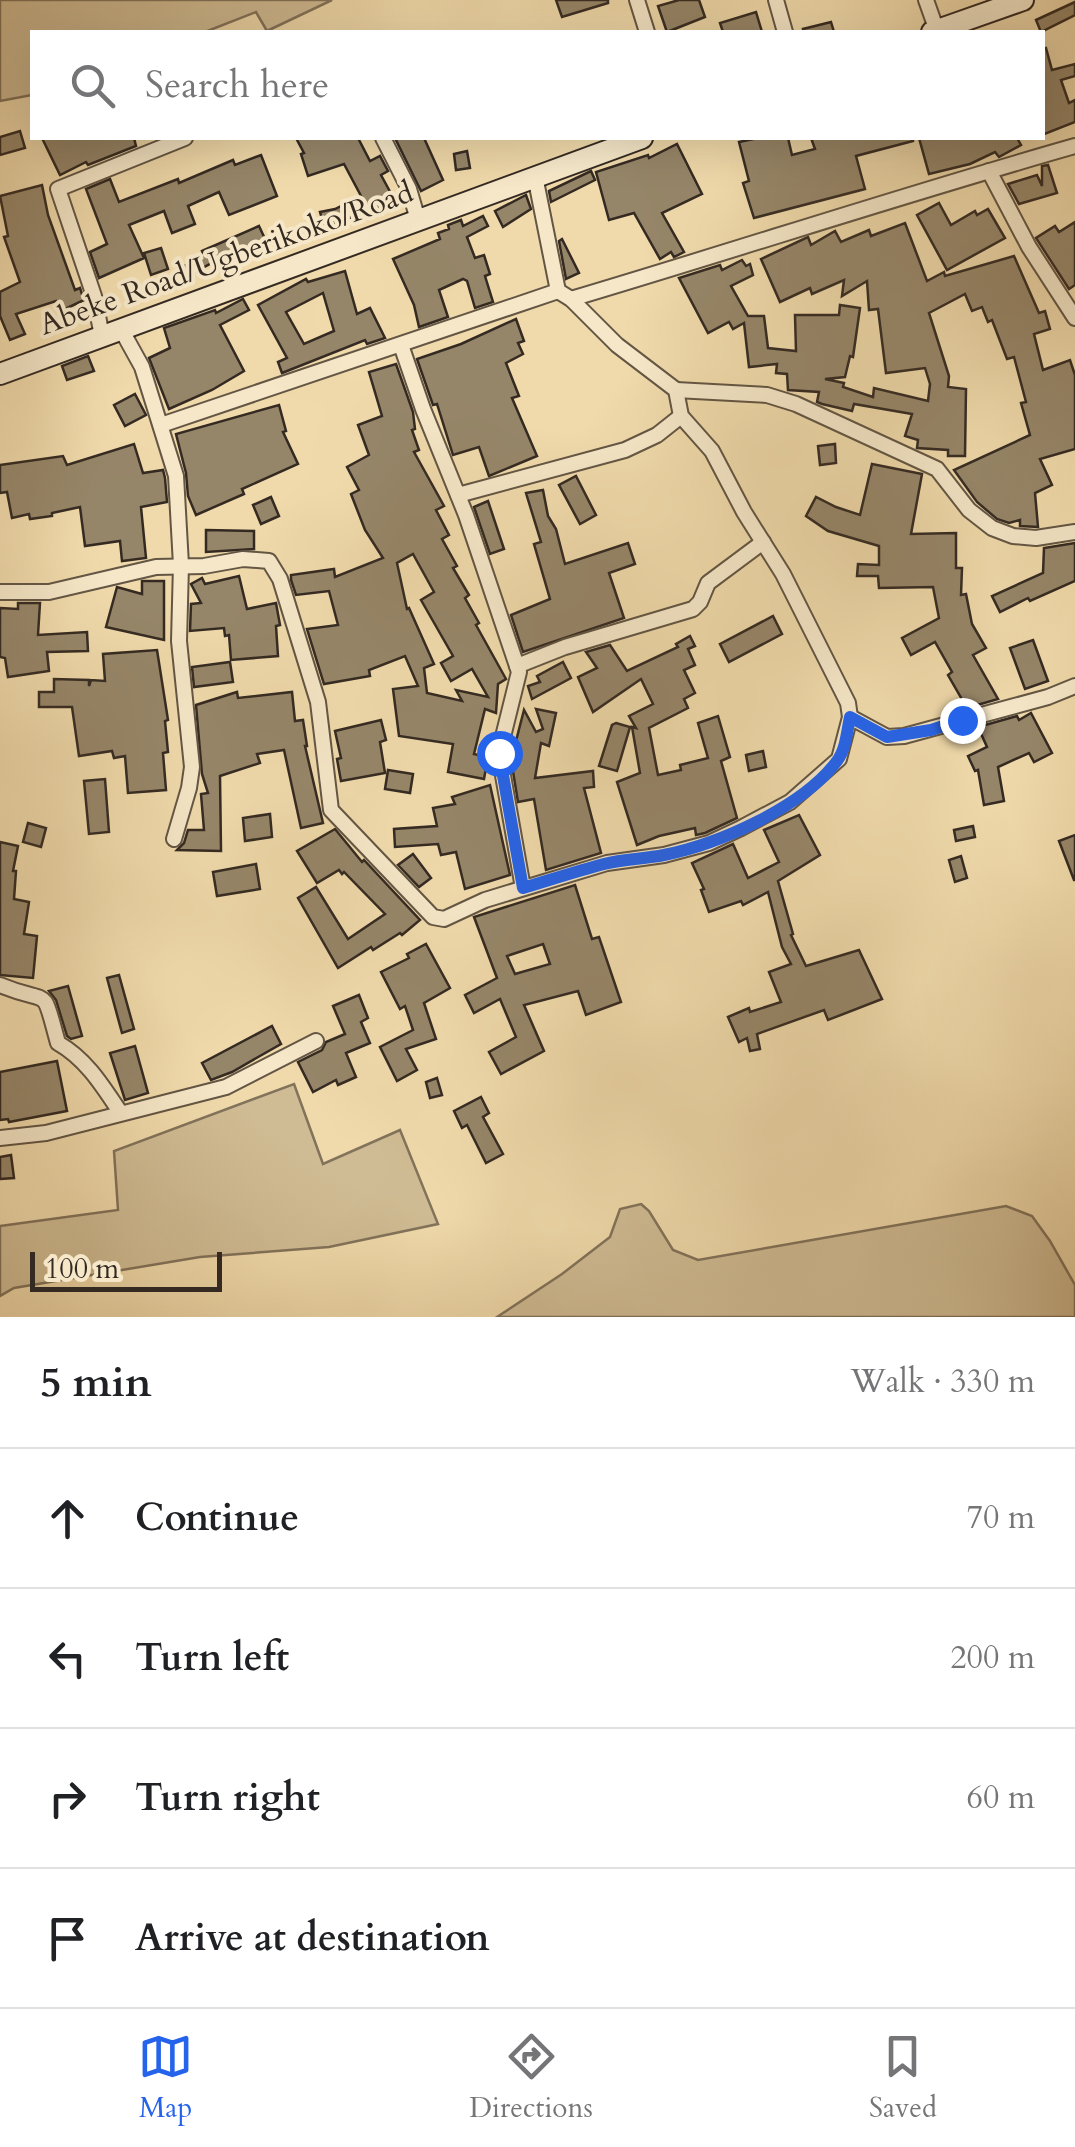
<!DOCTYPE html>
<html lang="en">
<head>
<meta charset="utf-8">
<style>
	body { margin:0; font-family:Cardo,serif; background:#f6f6f6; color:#202124 }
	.scale { position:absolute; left:30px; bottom:25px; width:192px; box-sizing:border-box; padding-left:10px; border:5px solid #342a22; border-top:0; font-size:28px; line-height:35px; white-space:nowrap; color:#342a22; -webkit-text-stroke:8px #f5e7c8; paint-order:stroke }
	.stop { position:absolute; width:30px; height:30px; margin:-22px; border:8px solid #2563eb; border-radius:50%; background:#fff }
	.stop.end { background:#2563eb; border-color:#fff; box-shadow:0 2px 10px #0008 }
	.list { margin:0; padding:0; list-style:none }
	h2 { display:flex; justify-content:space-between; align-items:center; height:130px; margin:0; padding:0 40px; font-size:42px }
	h2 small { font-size:32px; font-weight:400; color:#757577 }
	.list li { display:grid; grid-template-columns:65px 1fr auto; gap:30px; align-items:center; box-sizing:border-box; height:140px; padding:0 40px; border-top:2px solid #e0e0e0 }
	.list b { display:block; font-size:38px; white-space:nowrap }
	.list em { font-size:32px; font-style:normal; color:#757577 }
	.icon { flex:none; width:55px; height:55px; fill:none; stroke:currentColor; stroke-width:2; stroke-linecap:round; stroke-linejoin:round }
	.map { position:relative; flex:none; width:1075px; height:1317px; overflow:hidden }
	.search { position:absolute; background:#fff; box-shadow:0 10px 40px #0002; left:30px; right:30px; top:30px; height:110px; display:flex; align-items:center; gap:25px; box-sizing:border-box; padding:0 35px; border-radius:0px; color:#757577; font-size:38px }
	.sheet { height:690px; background:#fff }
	nav { display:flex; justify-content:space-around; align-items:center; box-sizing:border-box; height:140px; border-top:2px solid #e0e0e0; background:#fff; font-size:28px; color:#757577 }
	nav a { display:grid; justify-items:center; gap:5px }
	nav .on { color:#2563eb }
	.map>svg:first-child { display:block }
</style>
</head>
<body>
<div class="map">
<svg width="1075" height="1317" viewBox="0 0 1075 1317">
	<rect width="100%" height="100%" fill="#f0daab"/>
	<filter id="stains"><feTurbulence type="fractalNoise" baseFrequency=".002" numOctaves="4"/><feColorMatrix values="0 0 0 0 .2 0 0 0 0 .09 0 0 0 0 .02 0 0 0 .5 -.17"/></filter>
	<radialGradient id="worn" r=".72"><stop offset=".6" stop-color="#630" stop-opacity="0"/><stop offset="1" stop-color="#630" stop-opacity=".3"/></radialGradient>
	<g fill="#d0bc94" stroke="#82735b" stroke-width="2.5">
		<path d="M0,0H332L267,31L256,12L205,32H32V95L0,101Z"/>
		<path d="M294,1084L323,1164L400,1130L438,1224L329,1247L200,1257L14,1288L0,1296V1226L118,1210L114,1151Z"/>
		<path d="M641,1204L649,1211L673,1250L698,1260L1006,1206L1032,1216L1050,1241L1075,1285V1317H497L562,1274L610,1237L620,1209Z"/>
	</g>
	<g fill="#968669" stroke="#342a22" stroke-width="2.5" fill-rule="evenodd">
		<path d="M556,0H608V3L562,17Z"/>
		<path d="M679,0H699L705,17L667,32L658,6Z"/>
		<path d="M1075,2V15L1041,32L1036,20Z"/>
		<path d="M756,12L762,32H723L720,23Z"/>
		<path d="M831,22L834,32H804L803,29Z"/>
		<path d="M1046,48L1052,70L1075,64V76L1061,80L1069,103L1075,100V122L1042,135V49Z"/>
		<path d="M20,131L25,148L0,155V137Z"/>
		<path d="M42,138H134L136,146L88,165L86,162L60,175Z"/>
		<path d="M296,138H358L370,161L380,156L388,171L381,175L394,199L367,214L365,211L325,229L320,212L335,209L361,196L344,164L308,176L301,154L304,153Z"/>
		<path d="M395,138H424L443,180L421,191Z"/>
		<path d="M758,138H788L792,155L815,149L811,138H913V141L856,156L865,189L754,218L743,183L749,181L739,142Z"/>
		<path d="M919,138H1017L1021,145L999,157L995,152L970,164L929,174Z"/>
		<path d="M677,144L702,194L662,213L684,252L674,257L671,252L660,259L634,213L609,220L596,172L648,155L649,158Z"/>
		<path d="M467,151L470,168L456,170L454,154Z"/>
		<path d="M261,155L277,196L229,215L219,192L188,206L195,224L172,233L164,211L129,225L144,258L99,278L90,252L107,244L86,189L110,179L119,202L178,179L179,183L233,160L235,165Z"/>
		<path d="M1048,165L1057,193L1019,204L1008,184L1037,175L1042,186V166Z"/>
		<path d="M591,171L595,180L551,202L549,191Z"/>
		<path d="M42,185L48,215L75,290L80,288L84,300L61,311L56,301L16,314L25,334L10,340L0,316V292L20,282L4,237L8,236L0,196Z"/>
		<path d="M526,195L531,209L503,227L495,211Z"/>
		<path d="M939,203L951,225L975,211L977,215L988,209L1005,238L947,270L917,215Z"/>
		<path d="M483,216L488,226L467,237L475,258L484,255L490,274L485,276L493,302L475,308L467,281L463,279L439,290L448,317L419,327L414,305L393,259L440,239L438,233L449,229L448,225L461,220L463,226Z"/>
		<path d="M1075,222V285L1069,289L1036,238L1055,226L1059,232Z"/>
		<path d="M905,223L927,281L944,272L945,276L1014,256L1039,313L1045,311L1050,329L1034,334L1043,370L1070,360L1075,375V449L1040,459L1052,485L1035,493L1038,527L1020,526V520L1009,523L997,519L977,502L954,470L1030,435L1021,403L1026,402L1014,357L1007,359L992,320L988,322L982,307L972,311L965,294L929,313L949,376L948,387L966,389L965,456H948V450L917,448L918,440L905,436L912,414L854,404L852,411L822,404L817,402L819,392L788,390L787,374L776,373L777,364L749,367L744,323L733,329L729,322L708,333L679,278L720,265L722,270L742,260L746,266L750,264L753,275L731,286L748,316H764L768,348L796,351L795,315H839L840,305L860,308L853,357L850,356L845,377L825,379L844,383L843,387L873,397L874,388L928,401L930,384L925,368L886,373L878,309L869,310L867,281L842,296L844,280L812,294L810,288L780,302L761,259L808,237L811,245L835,231L841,242L869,230L871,236Z"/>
		<path d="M259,226L266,241L243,250L242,247L189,275L184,266L204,256L202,251Z"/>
		<path d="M562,239L579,273L566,279L559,241Z"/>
		<path d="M161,248L168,269L151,275L144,253Z"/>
		<path d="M345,271L357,314L370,308L385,338L367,344L365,340L282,373L278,362L287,358L258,305L306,279L308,282ZM323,293L334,331L304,344L286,312Z"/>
		<path d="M243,299L249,310L220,325L244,371L212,390L169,409L149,358L170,348L164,328L215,310L216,313Z"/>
		<path d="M516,319L524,341L518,343L523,354L506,363L519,396L512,398L537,456L489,476L479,447L453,455L437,404L433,405L417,359L461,344Z"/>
		<path d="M88,356L94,371L67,380L62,366Z"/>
		<path d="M396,364L413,412L415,429L412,430L419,450L414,452L444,506L436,510L449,535L442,539L457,566L453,568L469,595L465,598L479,623L476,625L506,679L498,684L496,713L485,709L474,754L488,757L484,779L448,772L453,744L399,736L393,689L418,686L405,656L369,670L370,676L324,684L307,629L338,625L329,591L296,595L291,580V575L334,569L335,577L383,558L365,530L351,494L359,490L347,467L369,455L358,425L382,416L369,372ZM413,554L434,592L421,600L453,656L441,663L451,681L472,669L488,697L456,690L462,701L427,693L424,668L434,664L409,608L407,609L397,563Z"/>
		<path d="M135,394L146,415L125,426L114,405Z"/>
		<path d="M279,405L286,431L283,432L298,464L242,489L244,494L196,515L188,496L186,473L176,434Z"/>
		<path d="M134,444L143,473L163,470L165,478L167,502L141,507L146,558L122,561L120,541L85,546L80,507L52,513V516L30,519L29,514L12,518L7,492L0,493V465L63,456L67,465Z"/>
		<path d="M835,444L836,463L820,465L818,446Z"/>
		<path d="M872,464L922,474L911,534L956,533V568H962L961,595L966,594L972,624L986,648L973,655L998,699L967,708L948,675L952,672L935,642L911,655L902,638L939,618L933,587L879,588L878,576H857L858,564L879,565V546L828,531L806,516L816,497L836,507L860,515Z"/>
		<path d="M576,476L596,515L580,524L559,485Z"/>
		<path d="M543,490L548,516L556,529L565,564L628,543L635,564L609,573L624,618L523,652L511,615L550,599L534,544L541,542L526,493Z"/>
		<path d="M271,497L279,516L261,524L253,505Z"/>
		<path d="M488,501L504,549L490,554L474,507Z"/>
		<path d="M206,530L254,531V549L206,552Z"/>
		<path d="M1075,543V581L1030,601L1028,598L1000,612L992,596L1043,573L1044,548Z"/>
		<path d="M239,576L247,609L276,603L280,625L276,626L278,656L231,660L229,635L225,636L224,628L190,631L191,604L201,603L191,584L202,578L205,584Z"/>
		<path d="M142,581H164V640L106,627L117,587L142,594Z"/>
		<path d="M18,603H40L38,635L87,632L88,651L47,652L49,671L8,677L5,658L0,657V608L18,609Z"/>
		<path d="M773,616L782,634L729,662L720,644Z"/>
		<path d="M690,636L695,646L688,649L695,665L684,670L695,693L684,699L688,708L649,728L658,775L681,770L680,765L708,758L698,723L718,716L730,757L721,761L737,818L705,833L696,835L695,828L659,836L637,845L617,782L640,773L632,727L636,728L629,716L653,704L641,679L593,712L578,677L597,668L586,652L610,645L627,671L678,647L676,644Z"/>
		<path d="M1033,640L1048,681L1025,689L1010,648Z"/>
		<path d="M157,650L168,720L165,721L168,752L163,753L166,790L128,793L125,756L114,758L112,751L79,756L72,707H39V692H54V679L89,680V686L91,680L105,681L103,654Z"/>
		<path d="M230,662L233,682L194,687L192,667Z"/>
		<path d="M563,662L571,678L532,699L528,686L540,682L537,676Z"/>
		<path d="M237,692L238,698L292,692L295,721L303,720L307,746H305L323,823L301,828L284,750L257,754L260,763L220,776L221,851L177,850L184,843L188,830H204L201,794L208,793L202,774L196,705Z"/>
		<path d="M536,709L556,713L549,746L541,743L535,778L593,771L594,787L584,788L601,853L546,870L534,799L518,802L510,753L513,741H516L524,710L536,732L543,729Z"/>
		<path d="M1031,713L1052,753L1034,762L1029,753L998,767L1004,801L984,805L978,770L975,771L968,756L987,747L978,727L1017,716L1019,720Z"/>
		<path d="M381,720L386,740L380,742L385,773L341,781L337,759L341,758L335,731Z"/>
		<path d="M616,723L630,727L617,771L599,766L612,725Z"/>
		<path d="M763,751L766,767L749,771L746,755Z"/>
		<path d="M388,770L413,774L410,793L385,789Z"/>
		<path d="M105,779L109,832L89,834L84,781Z"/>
		<path d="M490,785L510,875L465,889L456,852L441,855L438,844L395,847L394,829L437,826L433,808L455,804L452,797Z"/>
		<path d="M270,814L272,837L245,841L243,818Z"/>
		<path d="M799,815L820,855L778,881L793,934L791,935L806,966L859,950L882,999L828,1020L824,1010L757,1034L760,1049L750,1051L747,1038L739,1042L728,1017L749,1008L750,1012L781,1002L769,972L791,964L782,947L768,892L743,905L741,901L709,912L701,890L704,889L692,863L733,844L748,878L779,862L764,830Z"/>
		<path d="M28,823L46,828L41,847L23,842Z"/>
		<path d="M973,826L975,837L956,841L954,830Z"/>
		<path d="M335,829L362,862L364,860L420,920L402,935L400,933L373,950L371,947L338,968L298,898L316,887L348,939L385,914L344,872L342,874L339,870L317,883L297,851Z"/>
		<path d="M1075,835V880H1074L1059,841Z"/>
		<path d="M0,842L18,846L13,871H16L14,899L29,902L24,934L37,936L33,978L0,975Z"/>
		<path d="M413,854L431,878L419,887L398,865Z"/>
		<path d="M961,856L967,878L955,882L949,860Z"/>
		<path d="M256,864L260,889L217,896L213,872Z"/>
		<path d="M575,885L592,939L599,937L621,1002L586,1015L578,991L524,1005L544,1051L501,1074L489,1052L516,1037L500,999L474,1013L465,995L497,978L474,917ZM543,944L550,964L515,974L507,956Z"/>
		<path d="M426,944L450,988L424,1003L436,1039L406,1049L417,1070L397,1081L380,1047L413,1030L405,1006L400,1009L381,972L409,958L407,954Z"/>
		<path d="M119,975L134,1029L122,1033L107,978Z"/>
		<path d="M68,986L82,1036L71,1039L67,1036L56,1000L49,991Z"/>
		<path d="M359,995L368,1018L361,1022L370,1043L346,1053L356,1077L338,1085L336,1080L313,1092L298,1062L322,1050L326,1042L345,1034L333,1006Z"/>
		<path d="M272,1026L281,1044L232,1072L211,1080L202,1063Z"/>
		<path d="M135,1046L148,1093L125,1100L110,1053Z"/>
		<path d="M57,1061L67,1111L9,1122L8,1119L0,1120V1072Z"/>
		<path d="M437,1078L442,1095L430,1098L426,1082Z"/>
		<path d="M481,1097L489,1113L483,1117L503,1154L486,1163L467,1125L462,1128L454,1111Z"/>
		<path d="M11,1155L14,1178L0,1179V1157Z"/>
	</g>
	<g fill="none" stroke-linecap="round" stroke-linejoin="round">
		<defs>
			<g id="street">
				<path d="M637,0L647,32"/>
				<path d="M776,0L785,32"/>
				<path d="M926,0L937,31"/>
				<path d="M383,138L409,189L418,220"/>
				<path d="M989,171L1029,247L1075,318"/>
				<path d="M571,299C739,249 906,194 1075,146"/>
				<path d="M121,329L142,367L176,476L181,565L179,641L192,767L189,788L174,839"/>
				<path d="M102,336L94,296L58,189L185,138"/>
				<path d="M401,345L423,409L466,515L519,672L499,753L523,888"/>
				<path d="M676,390L767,395L796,404L937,469L969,510L992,528L1013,536L1036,538L1075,532"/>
				<path d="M161,425L558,291L535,176"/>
				<path d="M458,495L625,450L657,435L681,416"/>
				<path d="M0,592H49L156,567L204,566L243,559L269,561L280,579L318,702L331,810L433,917L444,919L485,900L607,863L664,855L709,843L741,828L790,802L839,759L850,717L848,703L783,574L744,512L712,451L681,416L676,390L617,345L571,299L558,291"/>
				<path d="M517,666L565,647L693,609L700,602L708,583L763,542"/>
				<path d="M850,717L887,737L904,736L1048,697L1075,686"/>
				<path d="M0,985C53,1007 41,982 58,1043C86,1059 102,1085 120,1112"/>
				<path d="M0,1138L46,1133L226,1087L316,1041"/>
			</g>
			<g id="secondary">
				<path d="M932,32L1023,0"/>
				<path d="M0,374L642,138"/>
			</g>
		</defs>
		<use href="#street" stroke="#635644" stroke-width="18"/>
		<use href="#secondary" stroke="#342a22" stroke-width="24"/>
		<use href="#street" stroke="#f5e7c8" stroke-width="14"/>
		<use href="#secondary" stroke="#f5e7c8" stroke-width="20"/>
	</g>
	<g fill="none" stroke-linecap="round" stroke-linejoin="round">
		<path stroke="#2563eb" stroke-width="12" d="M499,753L523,888C550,880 577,871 604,864C624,859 644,859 664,855C719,844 803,807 837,761C846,749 847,731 850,717L887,737L931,730L962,720"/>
	</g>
	<g text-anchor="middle" stroke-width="8" stroke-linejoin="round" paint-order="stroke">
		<g font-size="30" fill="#342a22" stroke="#f5e7c8">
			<text transform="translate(226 258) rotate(-20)" y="10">Abeke Road/Ugberikoko/Road</text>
		</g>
	</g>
	<rect width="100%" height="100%" filter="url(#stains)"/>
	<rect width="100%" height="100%" fill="url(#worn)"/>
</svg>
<div class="scale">100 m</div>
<div class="stop" style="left:499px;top:753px"></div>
<div class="stop end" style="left:962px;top:720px"></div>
<div class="search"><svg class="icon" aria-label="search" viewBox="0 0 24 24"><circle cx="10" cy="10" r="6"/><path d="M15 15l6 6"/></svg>Search here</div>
</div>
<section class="sheet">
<h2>5 min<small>Walk · 330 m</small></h2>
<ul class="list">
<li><svg class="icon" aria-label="ahead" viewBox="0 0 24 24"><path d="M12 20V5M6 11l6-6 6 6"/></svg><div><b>Continue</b></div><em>70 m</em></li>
<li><svg class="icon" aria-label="left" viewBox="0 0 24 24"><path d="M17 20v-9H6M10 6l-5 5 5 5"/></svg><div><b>Turn left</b></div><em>200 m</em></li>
<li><svg class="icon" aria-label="right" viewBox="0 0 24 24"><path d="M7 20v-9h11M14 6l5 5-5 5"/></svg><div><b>Turn right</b></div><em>60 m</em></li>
<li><svg class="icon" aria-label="arrive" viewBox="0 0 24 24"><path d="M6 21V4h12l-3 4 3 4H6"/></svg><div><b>Arrive at destination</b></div></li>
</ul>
</section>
<nav>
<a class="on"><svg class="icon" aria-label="map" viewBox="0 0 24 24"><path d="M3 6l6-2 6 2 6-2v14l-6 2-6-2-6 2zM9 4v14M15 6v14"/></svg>Map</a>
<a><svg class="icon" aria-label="directions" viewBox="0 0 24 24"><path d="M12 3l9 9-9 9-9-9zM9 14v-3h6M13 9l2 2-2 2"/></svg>Directions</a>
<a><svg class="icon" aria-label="saved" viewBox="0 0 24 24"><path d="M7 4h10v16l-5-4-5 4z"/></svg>Saved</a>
</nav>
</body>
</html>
